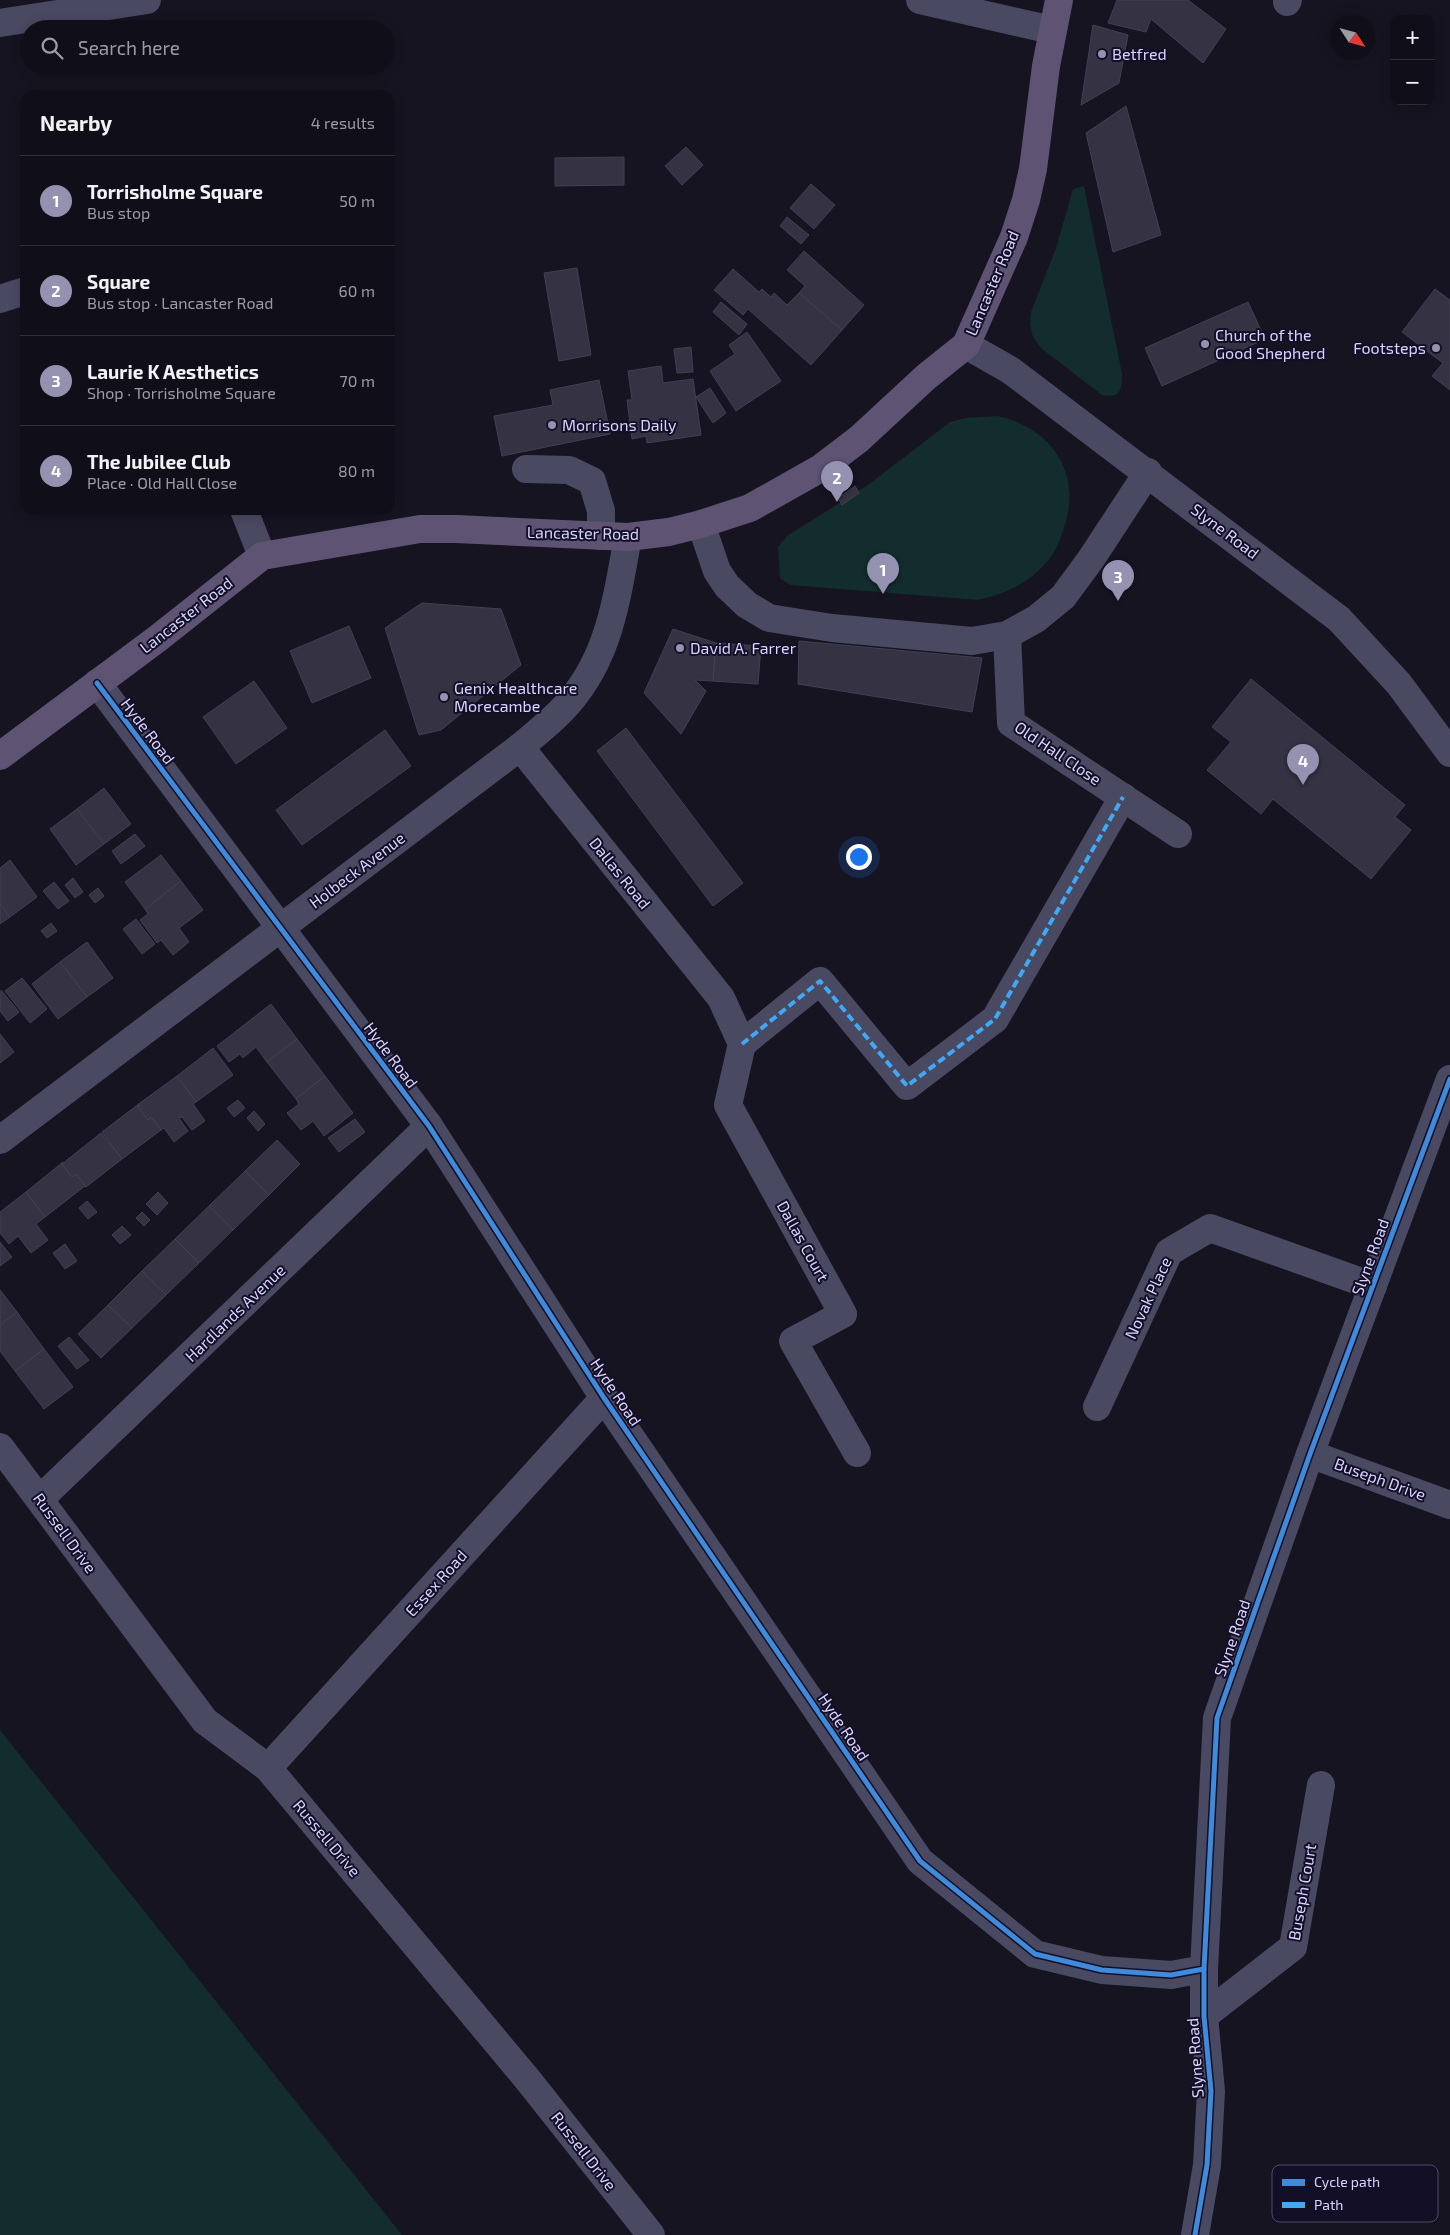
<!DOCTYPE html>
<html lang="en">
<head>
<meta charset="utf-8">
<style>
	body { margin:0; font-family:"Exo 2",sans-serif; background:#1e1d26; color:#f1f3f6 }
	.controls { position:absolute; right:15px; top:15px; display:grid; overflow:hidden; border-radius:10px; box-shadow:0 2px 12px #0003 }
	.controls button { width:45px; height:45px; display:grid; place-items:center; padding:0; border:0; border-bottom:1px solid #302f38; background:#100f19; color:#f1f3f6; font:25px sans-serif }
	.compass { position:absolute; left:1330px; top:15px; width:45px; height:45px; border-radius:50%; background:#100f19; box-shadow:0 2px 12px #0003; rotate:126deg }
	.you { position:absolute; left:858px; top:856px; width:18px; height:18px; margin:-12px; border:4px solid #fff; border-radius:50%; background:#1a73e8; box-shadow:0 0 0 8px #1a73e833 }
	.badge { display:grid; place-items:center; width:32px; height:32px; border-radius:50%; background:#9591b1; color:#fff; font-size:16px; font-weight:700 }
	.pin { position:absolute; translate:-50% -41px; filter:drop-shadow(0 1px 2px #0008) }
	.pin::after { content:''; position:absolute; top:26px; width:18px; height:15px; background:inherit; clip-path:polygon(0 0,100% 0,50% 100%) }
	.list { margin:0; padding:0; list-style:none }
	h2 { display:flex; justify-content:space-between; align-items:center; height:65px; margin:0; padding:0 20px; font-size:21px }
	h2 small { font-size:16px; font-weight:400; color:#9c9ca2 }
	.list li { display:grid; grid-template-columns:32px 1fr auto; gap:15px; align-items:center; box-sizing:border-box; height:90px; padding:0 20px; border-top:1px solid #302f38 }
	.list b { display:block; font-size:19px; white-space:nowrap }
	.list p { margin:0; font-size:16px; white-space:nowrap; color:#9c9ca2 }
	.list em { font-size:16px; font-style:normal; color:#9c9ca2 }
	.icon { flex:none; width:28px; height:28px; fill:none; stroke:currentColor; stroke-width:2; stroke-linecap:round; stroke-linejoin:round }
	.map { position:relative; flex:none; width:1450px; height:2235px; overflow:hidden }
	.search { position:absolute; background:#100f19; box-shadow:0 2px 12px #0003; left:20px; top:20px; width:375px; height:55px; display:flex; align-items:center; gap:12px; box-sizing:border-box; padding:0 18px; border-radius:28px; color:#9c9ca2; font-size:19px }
	.panel { position:absolute; background:#100f19; box-shadow:0 2px 12px #0003; left:20px; top:90px; width:375px; height:425px; border-radius:15px }
	.map>svg:first-child { display:block }
</style>
</head>
<body>
<div class="map">
<svg width="1450" height="2235" viewBox="0 0 1450 2235">
	<rect width="100%" height="100%" fill="#161421"/>
	<g fill="#132c2d">
		<path d="M1084,186L1122,374C1122,389 1121,399 1102,395L1042,349L1033,337L1030,324L1031,312L1056,248L1073,189Z"/>
		<path d="M997,416C1051,427 1083,473 1064,527C1060,541 1055,554 1045,564C1026,585 1004,594 978,600L790,585L780,578L778,547L787,536L868,485L950,422L966,418Z"/>
		<path d="M0,1730L402,2235H0Z"/>
	</g>
	<g fill="#343243" stroke="#433f54">
		<path d="M1117,0H1188L1226,29L1203,63L1151,19L1146,32L1108,23Z"/>
		<path d="M1093,25L1128,35L1119,83L1081,105Z"/>
		<path d="M1126,106L1161,235L1113,252L1086,133Z"/>
		<path d="M686,147L703,165L682,185L665,166Z"/>
		<path d="M624,157V185L555,186V158Z"/>
		<path d="M811,184L835,205L814,229L790,208Z"/>
		<path d="M787,217L809,235L801,244L780,226Z"/>
		<path d="M804,251L864,305L842,330L799,293L805,286L787,270Z"/>
		<path d="M577,268L591,355L559,361L544,273Z"/>
		<path d="M733,269L759,292L762,289L771,297L774,293L787,305L799,293L842,330L811,365L748,309L743,315L714,290Z"/>
		<path d="M1435,289L1450,300V390L1432,376L1443,363L1402,332Z"/>
		<path d="M721,302L747,324L739,335L713,312Z"/>
		<path d="M1248,302L1265,339L1162,386L1145,348Z"/>
		<path d="M747,332L781,381L736,411L710,371L735,354L729,345Z"/>
		<path d="M691,347L693,372L677,373L674,349Z"/>
		<path d="M661,366L663,383L693,379L701,435L647,443L646,436L632,439L627,400H632L628,371Z"/>
		<path d="M599,380L610,434L502,456L494,416L553,405L550,390Z"/>
		<path d="M710,388L726,413L713,423L696,397Z"/>
		<path d="M855,486L859,493L842,505L838,498Z"/>
		<path d="M422,603L501,609L521,665L441,730L419,735L385,628Z"/>
		<path d="M349,626L371,678L312,703L290,651Z"/>
		<path d="M673,629L716,643L713,681L695,680L706,691L681,734L644,693Z"/>
		<path d="M799,641L982,658L972,712L798,684Z"/>
		<path d="M716,643L761,646L758,684L713,681Z"/>
		<path d="M1251,679L1405,805L1395,817L1411,830L1371,879L1273,799L1261,814L1207,770L1231,742L1212,727Z"/>
		<path d="M254,681L287,728L236,764L203,717Z"/>
		<path d="M626,728L743,883L713,906L597,751Z"/>
		<path d="M385,730L411,766L302,845L276,810Z"/>
		<path d="M104,788L131,824L104,844L77,809Z"/>
		<path d="M77,809L104,844L76,865L50,829Z"/>
		<path d="M135,834L145,846L121,864L112,851Z"/>
		<path d="M161,855L181,881L145,909L125,882Z"/>
		<path d="M10,860L37,897L10,917L0,904V868Z"/>
		<path d="M73,878L83,892L75,898L65,885Z"/>
		<path d="M181,881L203,910L179,928L189,942L173,955L161,940L157,943L140,920L148,914L145,909Z"/>
		<path d="M54,882L69,901L58,909L43,891Z"/>
		<path d="M98,888L104,896L95,903L89,895Z"/>
		<path d="M0,904L10,917L0,924Z"/>
		<path d="M136,919L155,944L142,954L123,929Z"/>
		<path d="M51,923L57,931L47,938L41,931Z"/>
		<path d="M87,942L113,978L87,997L60,962Z"/>
		<path d="M60,962L87,997L58,1019L32,984Z"/>
		<path d="M22,978L47,1009L30,1023L5,991Z"/>
		<path d="M1,990L19,1012L8,1021L0,1011Z"/>
		<path d="M271,1004L297,1039L267,1062L256,1047L243,1058L240,1054L229,1062L217,1046Z"/>
		<path d="M0,1034L14,1052L0,1063Z"/>
		<path d="M297,1039L325,1076L296,1099L267,1062Z"/>
		<path d="M213,1048L233,1075L196,1102L177,1076Z"/>
		<path d="M177,1076L196,1102L193,1104L205,1121L192,1130L182,1117L179,1118L188,1131L174,1142L164,1128L161,1130L151,1117L148,1120L138,1107L140,1103Z"/>
		<path d="M325,1076L353,1113L324,1136L313,1121L301,1130L287,1113L299,1104L296,1099Z"/>
		<path d="M238,1100L245,1108L234,1117L227,1108Z"/>
		<path d="M140,1103L138,1107L148,1120L151,1117L161,1130L122,1159L102,1132Z"/>
		<path d="M254,1111L265,1124L258,1131L247,1118Z"/>
		<path d="M355,1119L365,1132L339,1152L328,1138Z"/>
		<path d="M101,1133L122,1159L86,1187L76,1174L72,1177L62,1164Z"/>
		<path d="M277,1140L300,1164L269,1195L245,1171Z"/>
		<path d="M63,1162L62,1164L72,1177L76,1174L85,1186L45,1217L26,1192Z"/>
		<path d="M245,1171L269,1195L233,1230L209,1206Z"/>
		<path d="M26,1192L45,1217L36,1224L48,1240L31,1253L18,1236L9,1244L0,1233V1212Z"/>
		<path d="M158,1192L168,1203L157,1215L146,1204Z"/>
		<path d="M87,1201L97,1212L88,1219L79,1208Z"/>
		<path d="M209,1206L233,1230L199,1263L175,1239Z"/>
		<path d="M142,1212L150,1220L144,1226L136,1218Z"/>
		<path d="M122,1226L131,1235L120,1244L112,1235Z"/>
		<path d="M175,1239L199,1263L166,1295L142,1271Z"/>
		<path d="M0,1242L12,1257L0,1266Z"/>
		<path d="M65,1244L77,1261L65,1269L53,1253Z"/>
		<path d="M142,1271L166,1295L132,1328L108,1305Z"/>
		<path d="M0,1290L17,1312L0,1325Z"/>
		<path d="M108,1305L132,1328L101,1358L78,1334Z"/>
		<path d="M17,1312L44,1349L15,1371L0,1351V1325Z"/>
		<path d="M69,1337L89,1360L77,1369L58,1346Z"/>
		<path d="M44,1349L73,1387L44,1409L15,1371Z"/>
	</g>
	<g fill="none" stroke-linecap="round" stroke-linejoin="round">
		<g stroke="#4a4962" stroke-width="28">
			<path d="M920,0L1052,30"/>
			<path d="M1287,2L1288,0"/>
			<path d="M0,23L147,0"/>
			<path d="M0,299L25,291"/>
			<path d="M966,345L1010,370L1339,619L1399,684L1450,753"/>
			<path d="M526,469L569,470L592,481L601,511V536"/>
			<path d="M244,510L262,556"/>
			<path d="M701,524L717,571L727,586L747,605L769,618L832,628L972,641L1007,635L1036,619L1063,597L1091,559L1148,472"/>
			<path d="M1007,635L1011,723L1178,834"/>
			<path d="M97,683L429,1126L604,1398L920,1861L1035,1954L1102,1970L1171,1975L1204,1969"/>
			<path d="M520,747L721,998L742,1044L728,1105L843,1314L793,1341L857,1453"/>
			<path d="M742,1044L820,981L907,1086L995,1019L1123,797"/>
			<path d="M0,1140L520,747C533,736 547,725 560,712C609,663 616,602 628,537"/>
			<path d="M1097,1407L1169,1252L1210,1228L1373,1286"/>
			<path d="M0,1447L205,1721L268,1768L528,2080L651,2235"/>
			<path d="M1310,1454L1450,1505"/>
			<path d="M40,1499L429,1126"/>
			<path d="M268,1768L604,1398"/>
			<path d="M1204,2016L1293,1947L1321,1785"/>
			<path d="M1195,2235L1207,2165L1211,2091L1204,2016V1969L1217,1718L1310,1454L1450,1079"/>
		</g>
		<path stroke="#5e5373" stroke-width="28" d="M0,756L157,639L262,556L420,529H456L628,537L669,532L701,524L750,508L821,468L859,439L926,377L966,345L1014,237L1026,200L1033,169L1046,66L1059,0"/>
		<path stroke="#3fa9f5" stroke-width="4" stroke-dasharray="8 4" stroke-linecap="butt" d="M742,1044L820,981L907,1086L995,1019L1123,797"/>
		<defs>
			<g id="cycleway">
				<path d="M97,683L429,1126L604,1398L920,1861L1035,1954L1102,1970L1171,1975L1204,1969"/>
				<path d="M1195,2235L1207,2165L1211,2091L1204,2016V1969L1217,1718L1310,1454L1450,1079"/>
			</g>
		</defs>
		<use href="#cycleway" stroke="#130f26" stroke-width="8"/>
		<use href="#cycleway" stroke="#408adc" stroke-width="5"/>
	</g>
	<g fill="#9591b1" stroke="#130f26" stroke-width="2">
		<circle cx="1102" cy="54" r="5"/>
		<circle cx="1205" cy="344" r="5"/>
		<circle cx="1436" cy="348" r="5"/>
		<circle cx="552" cy="425" r="5"/>
		<circle cx="680" cy="648" r="5"/>
		<circle cx="444" cy="697" r="5"/>
	</g>
	<g text-anchor="middle" stroke-width="4" stroke-linejoin="round" paint-order="stroke">
		<g font-size="16" fill="#d9d4ff" stroke="#130f26" text-anchor="start">
			<text x="1112" y="60">Betfred</text>
			<text x="1215" y="341">Church of the<tspan x="1215" dy="18">Good Shepherd</tspan></text>
			<text x="1426" y="354" text-anchor="end">Footsteps</text>
			<text x="562" y="431">Morrisons Daily</text>
			<text x="690" y="654">David A. Farrer</text>
			<text x="454" y="694">Genix Healthcare<tspan x="454" dy="18">Morecambe</tspan></text>
		</g>
		<g font-size="16" fill="#d9d4ff" stroke="#130f26">
			<text transform="translate(992 283) rotate(-67)" y="6">Lancaster Road</text>
			<text transform="translate(1225 531) rotate(37)" y="6">Slyne Road</text>
			<text transform="translate(583 533) rotate(1)" y="6">Lancaster Road</text>
			<text transform="translate(186 615) rotate(-38)" y="6">Lancaster Road</text>
			<text transform="translate(148 731) rotate(53)" y="6">Hyde Road</text>
			<text transform="translate(1058 753) rotate(34)" y="6">Old Hall Close</text>
			<text transform="translate(357 870) rotate(-37)" y="6">Holbeck Avenue</text>
			<text transform="translate(620 873) rotate(51)" y="6">Dallas Road</text>
			<text transform="translate(391 1055) rotate(53)" y="6">Hyde Road</text>
			<text transform="translate(803 1241) rotate(61)" y="6">Dallas Court</text>
			<text transform="translate(1370 1257) rotate(-70)" y="6">Slyne Road</text>
			<text transform="translate(1148 1298) rotate(-65)" y="6">Novak Place</text>
			<text transform="translate(235 1313) rotate(-44)" y="6">Hardlands Avenue</text>
			<text transform="translate(616 1392) rotate(56)" y="6">Hyde Road</text>
			<text transform="translate(1380 1479) rotate(20)" y="6">Buseph Drive</text>
			<text transform="translate(65 1533) rotate(54)" y="6">Russell Drive</text>
			<text transform="translate(436 1583) rotate(-48)" y="6">Essex Road</text>
			<text transform="translate(1232 1638) rotate(-71)" y="6">Slyne Road</text>
			<text transform="translate(844 1727) rotate(56)" y="6">Hyde Road</text>
			<text transform="translate(327 1838) rotate(50)" y="6">Russell Drive</text>
			<text transform="translate(1302 1892) rotate(-80)" y="6">Buseph Court</text>
			<text transform="translate(1195 2058) rotate(-94)" y="6">Slyne Road</text>
			<text transform="translate(584 2151) rotate(52)" y="6">Russell Drive</text>
		</g>
	</g>
	<rect x="1272" y="2165" width="166" height="57" rx="8" fill="#130f26" stroke="#4e4a67" stroke-width="1"/>
	<rect x="1282" y="2179" width="23" height="7" fill="#408adc"/>
	<rect x="1282" y="2202" width="23" height="6" fill="#3fa9f5"/>
	<g font-size="14" fill="#d9d4ff">
		<text x="1314" y="2187">Cycle path</text>
		<text x="1314" y="2210">Path</text>
	</g>
</svg>
<div class="controls">
<button>+</button>
<button>−</button>
</div>
<svg class="compass" viewBox="-18 -18 36 36"><path d="M0-13l5 13h-10z" fill="#e53935"/><path d="M0 13l5-13h-10z" fill="#9c9ca2"/></svg>
<div class="you"></div>
<div class="pin badge" style="left:883px;top:594px">1</div>
<div class="pin badge" style="left:837px;top:502px">2</div>
<div class="pin badge" style="left:1118px;top:601px">3</div>
<div class="pin badge" style="left:1303px;top:785px">4</div>
<div class="search"><svg class="icon" aria-label="search" viewBox="0 0 24 24"><circle cx="10" cy="10" r="6"/><path d="M15 15l6 6"/></svg>Search here</div>
<section class="panel">
<h2>Nearby<small>4 results</small></h2>
<ul class="list">
<li><span class="badge">1</span><div><b>Torrisholme Square</b><p>Bus stop</p></div><em>50 m</em></li>
<li><span class="badge">2</span><div><b>Square</b><p>Bus stop · Lancaster Road</p></div><em>60 m</em></li>
<li><span class="badge">3</span><div><b>Laurie K Aesthetics</b><p>Shop · Torrisholme Square</p></div><em>70 m</em></li>
<li><span class="badge">4</span><div><b>The Jubilee Club</b><p>Place · Old Hall Close</p></div><em>80 m</em></li>
</ul>
</section>
</div>
</body>
</html>
